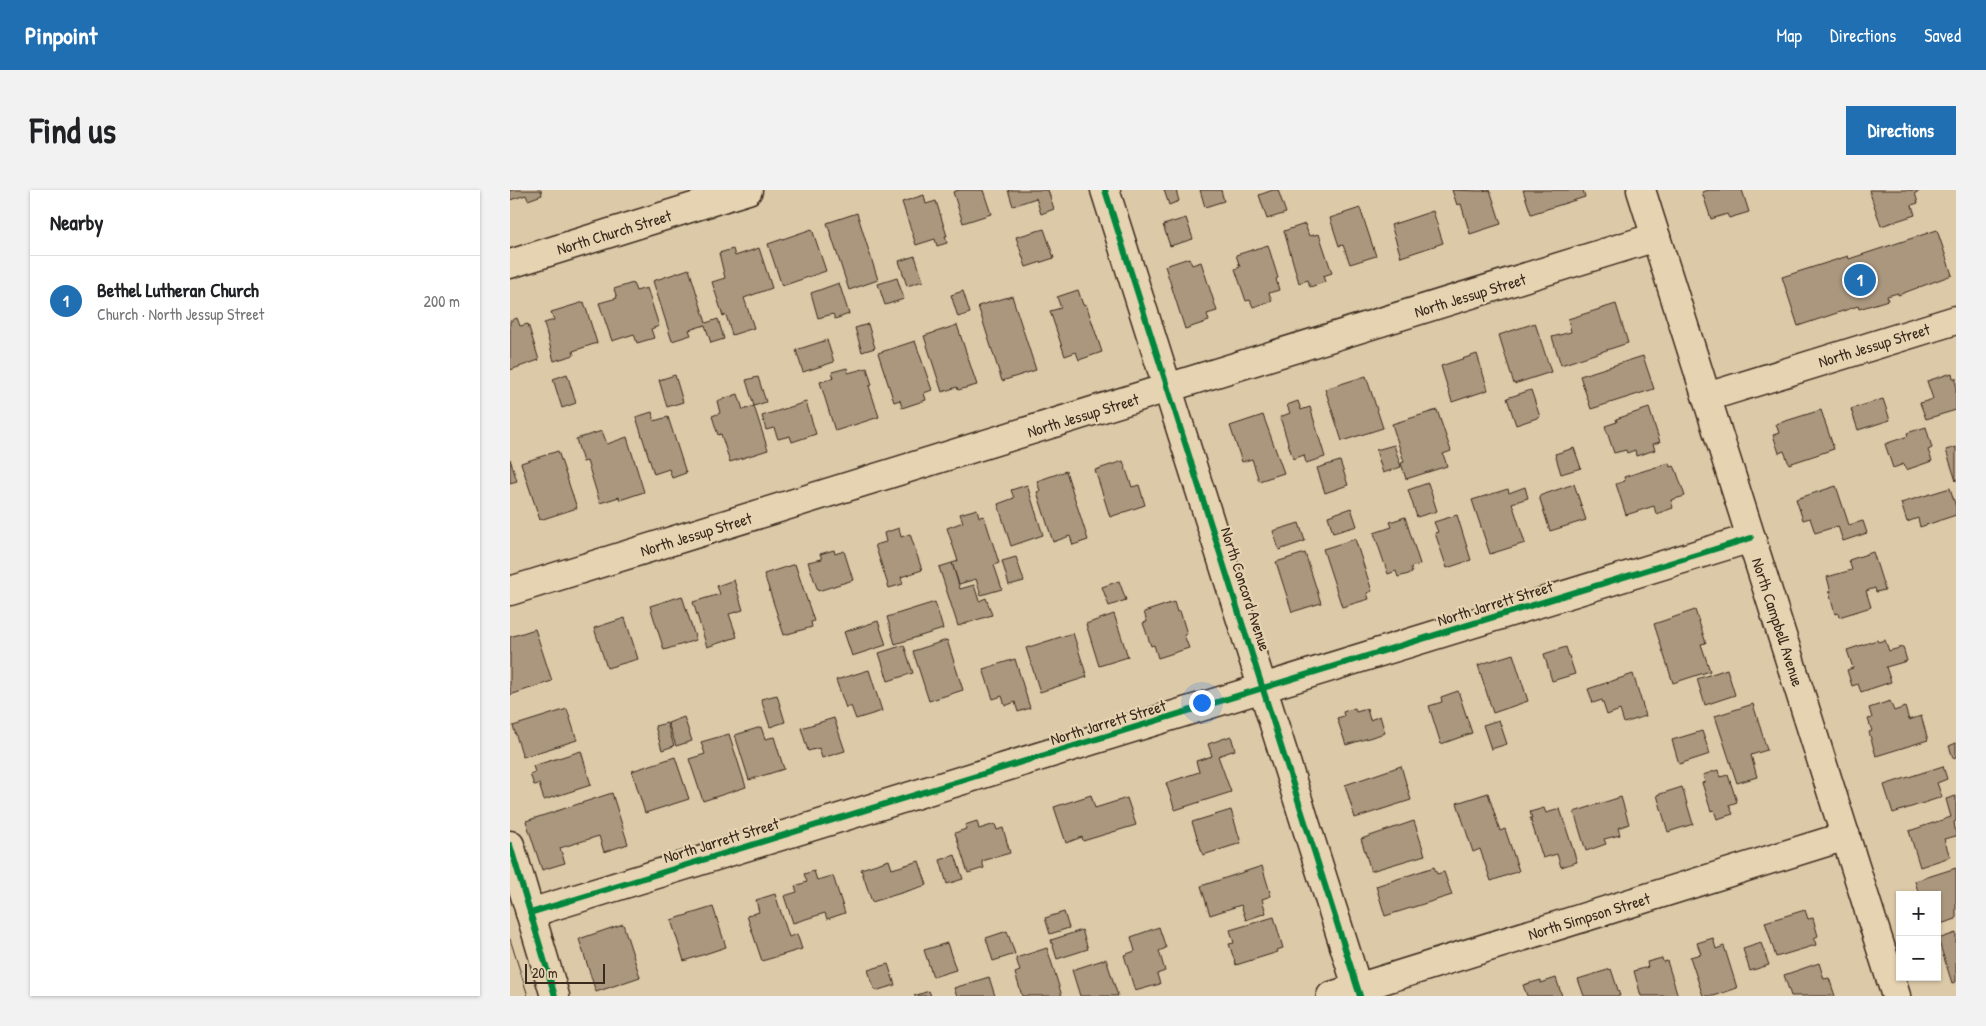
<!DOCTYPE html>
<html lang="en">
<head>
<meta charset="utf-8">
<style>
	body { margin:0; font-family:"Patrick Hand",sans-serif; background:#f2f2f2; color:#202124 }
	.controls { position:absolute; right:15px; bottom:15px; display:grid; overflow:hidden; border-radius:0px; box-shadow:0 1px 4px #0004 }
	.controls button { width:45px; height:45px; display:grid; place-items:center; padding:0; border:0; border-bottom:1px solid #e0e0e0; background:#fff; color:#202124; font:25px sans-serif }
	.scale { position:absolute; left:15px; bottom:12px; width:80px; box-sizing:border-box; padding-left:5px; border:2px solid #3b2a1e; border-top:0; font-size:14px; line-height:18px; white-space:nowrap; color:#3b2a1e; -webkit-text-stroke:4px #e6d3b1; paint-order:stroke }
	.you { position:absolute; left:691px; top:512px; width:18px; height:18px; margin:-12px; border:4px solid #fff; border-radius:50%; background:#1a73e8; box-shadow:0 0 0 8px #1a73e833 }
	.badge { display:grid; place-items:center; width:32px; height:32px; border-radius:50%; background:#1f6fb2; color:#fff; font-size:16px; font-weight:700 }
	.pin { position:absolute; translate:-50% -50%; border:2px solid #fff; box-shadow:0 1px 5px #0006 }
	.list { margin:0; padding:0; list-style:none }
	h2 { display:flex; justify-content:space-between; align-items:center; height:65px; margin:0; padding:0 20px; font-size:21px }
	h2 small { font-size:16px; font-weight:400; color:#757577 }
	.list li { display:grid; grid-template-columns:32px 1fr auto; gap:15px; align-items:center; box-sizing:border-box; height:90px; padding:0 20px; border-top:1px solid #e0e0e0 }
	.list b { display:block; font-size:19px; white-space:nowrap }
	.list p { margin:0; font-size:16px; white-space:nowrap; color:#757577 }
	.list em { font-size:16px; font-style:normal; color:#757577 }
	.map { position:relative; flex:none; width:1446px; height:806px; overflow:hidden; border-radius:0px }
	header { display:flex; align-items:center; gap:30px; box-sizing:border-box; height:70px; padding:0 25px; background:#1f6fb2; color:#fff }
	header strong { font-size:24px }
	nav { display:flex; gap:28px; margin-inline-start:auto; font-size:18px }
	.intro { display:flex; align-items:center; justify-content:space-between; box-sizing:border-box; height:120px; padding:0 30px }
	h1 { margin:0; font-size:35px }
	.button { padding:12px 22px; border-radius:0px; background:#1f6fb2; color:#fff; font-size:18px; font-weight:700 }
	main { display:flex; gap:30px; padding:0 30px }
	aside { flex:1; background:#fff; border-radius:0px; box-shadow:0 1px 4px #0004 }
	.map>svg:first-child { display:block }
</style>
</head>
<body>
<header>
<strong>Pinpoint</strong>
<nav><a>Map</a><a>Directions</a><a>Saved</a></nav>
</header>
<div class="intro"><h1>Find us</h1><a class="button">Directions</a></div>
<main>
<aside>
<h2>Nearby<small></small></h2>
<ul class="list">
<li><span class="badge">1</span><div><b>Bethel Lutheran Church</b><p>Church · North Jessup Street</p></div><em>200 m</em></li>
</ul>
</aside>
<div class="map">
<svg width="1446" height="806" viewBox="0 0 1446 806">
	<rect width="100%" height="100%" fill="#dcc9a8"/>
	<filter id="ink" filterUnits="userSpaceOnUse"><feTurbulence type="fractalNoise" baseFrequency=".02" numOctaves="2"/><feDisplacementMap in="SourceGraphic" scale="10" xChannelSelector="R" yChannelSelector="G"/><feConvolveMatrix kernelMatrix="1 2 1 2 8 2 1 2 1" color-interpolation-filters="sRGB"/></filter>
	<g filter="url(#ink)">
		<g fill="#aa977e" stroke="#3b2a1e">
			<path d="M0,0H31L32,5L18,10L16,5L0,10Z"/>
			<path d="M449,0H473L481,24L453,33L443,2Z"/>
			<path d="M498,0H538L544,19L531,24L526,8L503,16Z"/>
			<path d="M654,0H666L669,11L659,15Z"/>
			<path d="M690,0H711L714,11L695,17Z"/>
			<path d="M763,0H768L776,23L757,29L749,5Z"/>
			<path d="M942,0L970,1L980,0L991,34L960,44L951,14L947,15Z"/>
			<path d="M1013,0H1073L1075,7L1021,24Z"/>
			<path d="M1199,0H1232L1239,22L1219,28L1217,24L1201,29L1192,2Z"/>
			<path d="M1359,0H1410V1L1405,3L1408,13L1402,15L1405,25L1371,36Z"/>
			<path d="M414,5L416,14L426,11L437,46H435L437,53L427,56L425,49L406,55L392,12Z"/>
			<path d="M850,18L866,66L840,74L833,55L829,56L820,28Z"/>
			<path d="M923,21L933,53L891,67L881,35Z"/>
			<path d="M347,23L368,90L339,100L317,33Z"/>
			<path d="M676,28L683,49L660,56L653,35Z"/>
			<path d="M795,34L799,46L809,44L822,83L813,86L815,92L800,97L798,90L789,93L774,41Z"/>
			<path d="M302,39L316,81L272,96L258,54Z"/>
			<path d="M534,39L544,68L516,77L506,47Z"/>
			<path d="M1427,40L1442,85L1388,105V103L1377,106L1378,110L1349,119L1348,116L1288,136L1272,87L1338,66L1339,69Z"/>
			<path d="M758,55L768,88L766,89L769,100L759,103L762,111L743,117L740,110L736,111L725,79L730,77L726,65Z"/>
			<path d="M249,58L262,98L234,108L244,138L222,145L216,125L213,126L202,92L215,88L209,63L223,59L225,66Z"/>
			<path d="M405,66L413,91L397,96L389,71Z"/>
			<path d="M679,68L682,75L691,72L707,121L697,124L699,131L675,139L655,76Z"/>
			<path d="M179,79L196,133L208,129L214,149L201,153L195,135L179,140L181,145L162,151L143,91Z"/>
			<path d="M387,88L394,109L375,115L368,94Z"/>
			<path d="M123,93L126,101L137,98L149,136L141,139L144,148L127,153L124,144L102,151L89,113L107,108L104,99Z"/>
			<path d="M329,93L339,124L325,129L323,124L308,128L301,103Z"/>
			<path d="M568,100L573,115L576,114L592,162L569,170L566,162L555,166L540,121L551,118L547,107Z"/>
			<path d="M453,101L460,123L448,127L441,105Z"/>
			<path d="M502,106L526,180L492,191L468,116Z"/>
			<path d="M74,112L87,153L63,161L64,165L44,171L34,133L44,130L41,122Z"/>
			<path d="M1106,114L1118,153L1051,175L1042,147L1061,142L1058,129Z"/>
			<path d="M7,128L10,136L18,134L29,170L0,180V131Z"/>
			<path d="M1025,133L1041,182L1004,194L989,145Z"/>
			<path d="M358,134L365,158L352,162L345,138Z"/>
			<path d="M447,135L467,195L448,200L447,197L432,202L414,146Z"/>
			<path d="M317,150L324,172L293,182L286,160Z"/>
			<path d="M405,151L422,200L414,203L416,210L392,218L390,210L384,212L368,163Z"/>
			<path d="M967,164L978,200L942,212L931,176Z"/>
			<path d="M1133,166L1144,199L1081,219L1070,186Z"/>
			<path d="M337,178L338,183L357,178L362,195L359,196L369,227L325,241L310,192L324,188L322,182Z"/>
			<path d="M1442,183L1443,188H1446V220L1416,229L1410,213L1423,209L1417,191Z"/>
			<path d="M57,184L66,213L52,218L43,189Z"/>
			<path d="M165,185L173,212L157,217L149,190Z"/>
			<path d="M856,186L873,238L832,251L815,199Z"/>
			<path d="M248,187L256,212L244,216L236,190Z"/>
			<path d="M1021,200L1030,227L1006,235L997,208Z"/>
			<path d="M228,204L233,220L244,216L258,260L220,272L211,244L208,245L202,226L210,223L207,211Z"/>
			<path d="M1373,209L1380,230L1348,240L1341,219Z"/>
			<path d="M788,211L791,220L800,217L815,267L796,273L794,265L783,269L770,227L780,223L777,215Z"/>
			<path d="M296,212L306,244L282,252L280,246L268,249L264,238L256,240L252,226Z"/>
			<path d="M1139,218L1150,252L1143,254L1145,260L1126,266L1125,260L1117,263L1116,260L1104,263L1095,236L1107,232L1106,229Z"/>
			<path d="M927,220L941,261L933,264L937,276L896,289L891,273L894,272L882,234Z"/>
			<path d="M1311,220L1324,259L1279,274L1274,261L1269,263L1263,245L1269,243L1266,234Z"/>
			<path d="M142,222L144,231L158,227L176,283L162,288L159,279L144,284L126,227Z"/>
			<path d="M753,225L774,283L749,291L742,269L732,272L720,236Z"/>
			<path d="M1416,237L1422,258L1418,260L1422,271L1396,280L1394,274L1383,278L1375,254L1398,246L1397,243Z"/>
			<path d="M92,241L97,254L117,247L134,302L110,310L109,307L90,313L77,271L73,272L66,249Z"/>
			<path d="M884,255L891,277L873,283L866,260Z"/>
			<path d="M1446,257V291L1436,260Z"/>
			<path d="M1064,258L1071,278L1051,284L1045,264Z"/>
			<path d="M48,261L67,318L30,330L11,273Z"/>
			<path d="M0,269L7,291L0,293Z"/>
			<path d="M613,271L622,297L629,295L635,315L600,327L585,280Z"/>
			<path d="M830,271L838,295L815,303L807,278Z"/>
			<path d="M1159,273L1160,277L1164,276L1166,280L1175,306L1161,310L1163,318L1146,324L1144,316L1116,325L1106,294L1115,291L1114,287Z"/>
			<path d="M556,281L578,350L563,355L560,346L543,352L527,302L530,301L527,291Z"/>
			<path d="M918,293L927,321L907,327L898,300Z"/>
			<path d="M1064,294L1076,330L1040,341L1029,306Z"/>
			<path d="M517,295L533,345L501,356L488,314L504,308L501,300Z"/>
			<path d="M1326,296L1339,335L1353,331L1357,343L1333,351L1328,336L1305,343L1300,328L1293,330L1286,309Z"/>
			<path d="M1015,297L1018,308L1002,313L1015,353L980,364L962,310L998,299L999,303Z"/>
			<path d="M1440,298L1446,317V325L1410,337L1408,328L1397,332L1391,313Z"/>
			<path d="M841,318L847,336L823,343L818,326Z"/>
			<path d="M467,319L469,327L474,326L489,373L484,375L492,399L471,405L466,389L449,394L442,373L448,371L437,338L453,332L450,324Z"/>
			<path d="M947,325L961,370L937,378L925,343L928,342L924,332Z"/>
			<path d="M895,327L910,374L901,377L902,383L888,387L886,381L878,384L864,343L882,337L880,332Z"/>
			<path d="M789,333L795,351L769,360L763,341Z"/>
			<path d="M389,338L391,347L400,344L412,380L391,387L393,394L379,398L365,355L376,352L374,343Z"/>
			<path d="M845,349L862,401L857,403L859,409L832,417L813,359Z"/>
			<path d="M324,360L325,364L334,361L343,390L308,401L298,372L312,369L310,364Z"/>
			<path d="M1363,362L1375,400L1366,402L1365,398L1356,401L1361,417L1329,427L1328,423L1325,424L1319,402H1321L1317,387L1342,380L1339,370Z"/>
			<path d="M795,363L811,413L782,422L766,372Z"/>
			<path d="M506,367L514,391L499,395L492,371Z"/>
			<path d="M442,373L450,399L464,395L469,411L476,408L482,425L448,436L429,377Z"/>
			<path d="M285,374L304,431L301,432L302,437L274,445L254,384Z"/>
			<path d="M224,390L233,420L219,424L227,447L197,457L183,412L210,404L207,396Z"/>
			<path d="M609,391L616,410L599,416L592,397Z"/>
			<path d="M172,406L186,450L154,460L140,416Z"/>
			<path d="M425,412L433,439L385,454L377,427Z"/>
			<path d="M664,412L667,422L670,421L677,444L674,445L679,458L648,468L644,455L641,456L633,433L637,432L634,422Z"/>
			<path d="M1185,420L1196,453L1191,454L1200,481L1163,493L1144,434Z"/>
			<path d="M604,424L618,467L589,476L576,434Z"/>
			<path d="M115,428L128,469L97,478L84,438Z"/>
			<path d="M368,431L376,455L342,466L334,442Z"/>
			<path d="M25,439L42,491L0,505V447Z"/>
			<path d="M563,443L577,487L530,502L516,458Z"/>
			<path d="M437,450L453,500L419,511L403,461Z"/>
			<path d="M1367,450L1368,452L1375,450L1379,461L1393,457L1397,471L1376,477L1381,492L1351,502L1348,494L1342,496L1337,480L1343,478L1337,460Z"/>
			<path d="M394,455L403,483L378,491L369,463Z"/>
			<path d="M1056,457L1065,484L1042,491L1034,464Z"/>
			<path d="M1003,464L1018,511L983,523L968,475Z"/>
			<path d="M505,469L520,518L508,522L505,512L495,516L492,506L483,509L473,479Z"/>
			<path d="M1217,479L1225,505L1195,515L1187,489Z"/>
			<path d="M359,480L372,521L346,529L341,516L336,518L326,490Z"/>
			<path d="M1123,484L1136,526L1114,533L1110,520L1097,525L1092,510L1083,513L1078,499Z"/>
			<path d="M948,501L962,543L931,554L919,516L932,512L931,507Z"/>
			<path d="M267,505L275,532L260,537L251,509Z"/>
			<path d="M1380,511L1384,521L1395,517L1399,530L1411,526L1418,550L1366,566L1359,542L1362,541L1358,529L1362,528L1359,518Z"/>
			<path d="M1243,514L1257,560L1241,565L1247,587L1227,593L1205,526Z"/>
			<path d="M845,518L846,522L857,519L860,530L870,526L875,543L836,555L827,528L834,526L833,522Z"/>
			<path d="M57,519L67,550L13,567L3,536Z"/>
			<path d="M174,527L182,551L166,556L158,533Z"/>
			<path d="M324,528L335,561L312,568L309,558L298,561L291,538Z"/>
			<path d="M989,530L997,554L981,559L973,535Z"/>
			<path d="M157,533L164,556L152,560L145,536Z"/>
			<path d="M251,537L255,549L264,547L274,579L239,590L225,545Z"/>
			<path d="M1192,541L1200,564L1169,574L1162,550Z"/>
			<path d="M219,544L236,597L193,611L179,569L195,564L191,552Z"/>
			<path d="M721,546L725,560L708,566L721,602L665,620L656,593L689,582L686,571L702,566L698,554Z"/>
			<path d="M1446,553V567L1443,568L1439,556Z"/>
			<path d="M71,561L81,595L34,610L29,594L24,595L20,584L25,582L23,576Z"/>
			<path d="M165,567L179,609L135,623L122,581Z"/>
			<path d="M891,576L901,610L845,628L835,595Z"/>
			<path d="M1433,576L1437,589L1427,593L1432,607L1383,623L1374,595Z"/>
			<path d="M1208,580L1210,587L1218,585L1227,612L1219,615L1223,624L1207,629L1204,620L1201,621L1192,593L1195,592L1193,585Z"/>
			<path d="M1172,597L1183,634L1158,642L1147,605Z"/>
			<path d="M102,603L118,654L94,662L89,646L50,658L55,673L32,680L16,631Z"/>
			<path d="M978,603L990,641L995,639L1009,681L981,691L970,659L963,662L947,613Z"/>
			<path d="M581,605L585,618L617,608L626,635L573,651L572,647L556,653L544,617Z"/>
			<path d="M1446,606V631L1444,632L1446,646L1434,649L1440,667L1410,677L1399,641L1441,627L1436,609Z"/>
			<path d="M1111,607L1119,634L1108,638L1110,645L1094,649L1096,654L1076,661L1064,622Z"/>
			<path d="M1034,618L1036,623L1050,619L1067,672L1051,677L1047,664L1033,668L1020,628H1022L1020,622Z"/>
			<path d="M721,620L731,653L693,665L682,632Z"/>
			<path d="M467,631L469,639L485,634L487,640L493,638L500,663L472,671L474,678L458,683L445,643L456,639L455,635Z"/>
			<path d="M904,631L915,665L861,681L851,649Z"/>
			<path d="M445,665L453,689L437,694L430,670Z"/>
			<path d="M379,670L382,679L409,671L417,695L362,712L351,679Z"/>
			<path d="M752,676L761,706L752,709L756,723L736,730L731,715L700,725L691,696Z"/>
			<path d="M924,677L927,684L934,682L942,705L875,726L866,696Z"/>
			<path d="M1446,678V729L1427,735V705H1409L1405,691Z"/>
			<path d="M304,681L307,690L323,686L335,723L317,729L315,723L283,733L274,706L287,702L285,696L297,692L294,684Z"/>
			<path d="M265,704L279,747L287,744L292,759L252,771L237,726L249,722L246,710Z"/>
			<path d="M203,717L216,757L174,771L161,730Z"/>
			<path d="M1295,720L1298,729L1303,728L1308,746L1304,748L1306,755L1266,767L1255,732Z"/>
			<path d="M554,722L559,738L540,744L535,728Z"/>
			<path d="M764,727L773,758L767,760L768,762L726,775L719,754L724,753L720,740Z"/>
			<path d="M113,734L130,787L86,802L69,749Z"/>
			<path d="M649,737L656,758L649,761L655,781L647,784L650,794L625,801L614,765L625,761L621,747Z"/>
			<path d="M572,740L578,759L547,769L541,750Z"/>
			<path d="M497,741L505,764L483,771L476,748Z"/>
			<path d="M1446,743V792L1442,793L1428,749Z"/>
			<path d="M1203,748L1206,759L1214,756L1227,798L1204,806H1193L1180,767L1191,764L1187,753Z"/>
			<path d="M437,753L446,780L423,787L414,760Z"/>
			<path d="M1251,753L1259,775L1240,781L1233,759Z"/>
			<path d="M537,758L552,806H512L505,783L510,781L506,768Z"/>
			<path d="M1152,768L1153,772L1157,771L1168,806H1131L1124,781L1138,777L1137,772Z"/>
			<path d="M596,769L608,806H570L562,780Z"/>
			<path d="M1309,773L1314,789L1319,788L1325,806H1281L1274,785Z"/>
			<path d="M378,774L385,795L365,801L358,780Z"/>
			<path d="M1101,779L1110,806H1074L1068,789Z"/>
			<path d="M479,787L485,806H447L444,798Z"/>
			<path d="M1046,788L1052,806H1017L1013,795L1031,790V793Z"/>
			<path d="M419,801L421,806H404Z"/>
		</g>
		<g fill="none" stroke-linecap="round" stroke-linejoin="round">
			<defs>
				<g id="minor">
					<path d="M595,0L850,806"/>
					<path d="M1131,0L1386,806"/>
					<path d="M0,74L238,0"/>
					<path d="M1197,207L1446,130"/>
					<path d="M0,401L1146,47"/>
					<path d="M0,655L45,806"/>
					<path d="M20,723L1241,348"/>
					<path d="M821,806L1336,646"/>
				</g>
			</defs>
			<use href="#minor" stroke="#3b2a1e" stroke-width="31"/>
			<use href="#minor" stroke="#e6d3b1" stroke-width="28"/>
			<path stroke="#3b2a1e" stroke-width="1" d="M0,749L18,806"/>
			<defs>
				<g id="cycleway">
					<path d="M595,0L850,806"/>
					<path d="M0,655L45,806"/>
					<path d="M20,723L1241,348"/>
				</g>
			</defs>
			<use href="#cycleway" stroke="#e6d3b1" stroke-width="9"/>
			<use href="#cycleway" stroke="#00873e" stroke-width="6"/>
		</g>
	</g>
	<g text-anchor="middle" stroke-width="4.5" stroke-linejoin="round" paint-order="stroke">
		<g font-size="16" fill="#3b2a1e" stroke="#e6d3b1">
			<text transform="translate(104 42) rotate(-17)" y="6">North Church Street</text>
			<text transform="translate(960 105) rotate(-17)" y="6">North Jessup Street</text>
			<text transform="translate(1364 155) rotate(-17)" y="6">North Jessup Street</text>
			<text transform="translate(573 225) rotate(-17)" y="6">North Jessup Street</text>
			<text transform="translate(186 344) rotate(-17)" y="6">North Jessup Street</text>
			<text transform="translate(736 399) rotate(72)" y="6">North Concord Avenue</text>
			<text transform="translate(985 413) rotate(-17)" y="6">North Jarrett Street</text>
			<text transform="translate(1268 432) rotate(72)" y="6">North Campbell Avenue</text>
			<text transform="translate(598 532) rotate(-17)" y="6">North Jarrett Street</text>
			<text transform="translate(211 650) rotate(-17)" y="6">North Jarrett Street</text>
			<text transform="translate(1079 726) rotate(-17)" y="6">North Simpson Street</text>
		</g>
	</g>
</svg>
<div class="controls">
<button>+</button>
<button>−</button>
</div>
<div class="scale">20 m</div>
<div class="you"></div>
<div class="pin badge" style="left:1350px;top:90px">1</div>
</div>
</main>
</body>
</html>
